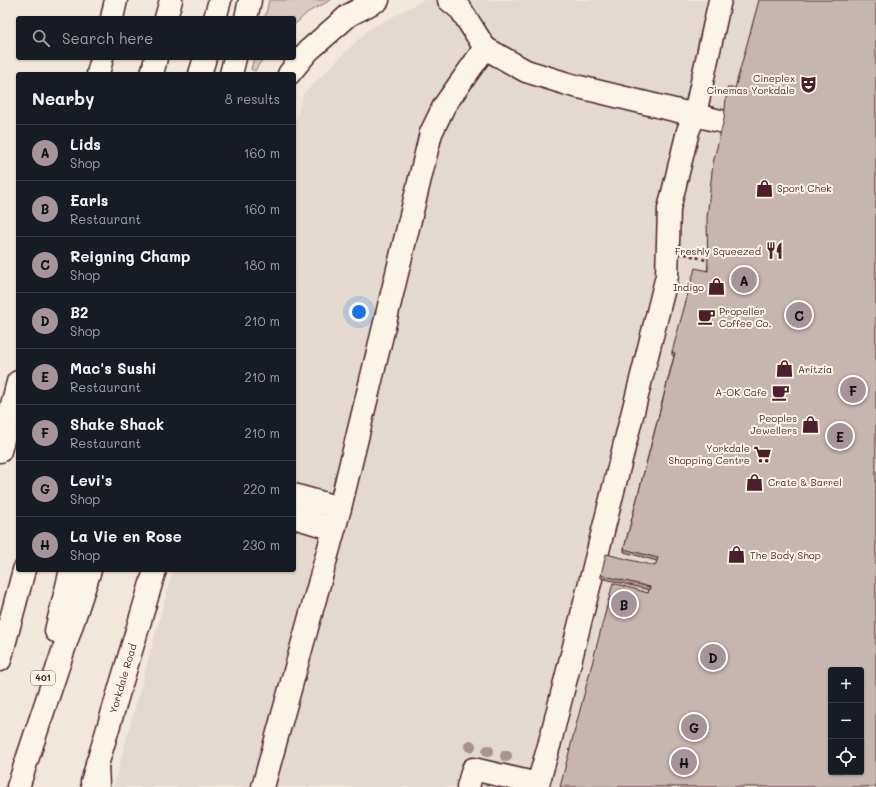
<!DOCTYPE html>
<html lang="en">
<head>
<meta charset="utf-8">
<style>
	body { margin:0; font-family:Mali,sans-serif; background:#242831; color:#f1f3f6 }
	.controls { position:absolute; right:12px; bottom:12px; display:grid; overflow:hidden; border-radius:4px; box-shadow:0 1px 3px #0004 }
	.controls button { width:36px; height:36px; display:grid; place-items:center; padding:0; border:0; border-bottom:1px solid #363941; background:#171b24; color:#f1f3f6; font:20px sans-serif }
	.you { position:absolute; left:359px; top:312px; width:14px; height:14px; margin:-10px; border:3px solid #fff; border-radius:50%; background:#1a73e8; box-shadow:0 0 0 6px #1a73e833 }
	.badge { display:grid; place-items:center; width:26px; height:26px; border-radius:50%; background:#a6949b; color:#111; font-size:13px; font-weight:700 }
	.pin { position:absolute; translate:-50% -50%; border:2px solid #fff; box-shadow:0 1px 4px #0006 }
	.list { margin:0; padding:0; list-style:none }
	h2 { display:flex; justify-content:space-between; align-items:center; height:52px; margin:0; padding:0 16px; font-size:17px }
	h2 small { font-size:13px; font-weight:400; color:#9ea1a6 }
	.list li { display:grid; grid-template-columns:26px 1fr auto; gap:12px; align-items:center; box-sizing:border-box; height:56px; padding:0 16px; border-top:1px solid #363941 }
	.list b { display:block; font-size:15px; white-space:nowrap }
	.list p { margin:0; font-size:13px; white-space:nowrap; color:#9ea1a6 }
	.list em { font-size:13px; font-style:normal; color:#9ea1a6 }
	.icon { flex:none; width:22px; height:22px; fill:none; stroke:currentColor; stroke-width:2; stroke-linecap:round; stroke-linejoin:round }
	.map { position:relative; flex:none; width:876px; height:787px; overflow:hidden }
	.search { position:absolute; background:#171b24; box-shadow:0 1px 3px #0004; left:16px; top:16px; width:280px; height:44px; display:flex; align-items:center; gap:10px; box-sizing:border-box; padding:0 14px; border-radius:4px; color:#9ea1a6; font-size:15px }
	.panel { position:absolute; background:#171b24; box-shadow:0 1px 3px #0004; left:16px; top:72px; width:280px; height:500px; border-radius:4px }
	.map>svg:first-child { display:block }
</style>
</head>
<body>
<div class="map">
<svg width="876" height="787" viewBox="0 0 876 787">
	<rect width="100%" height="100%" fill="#f1e8da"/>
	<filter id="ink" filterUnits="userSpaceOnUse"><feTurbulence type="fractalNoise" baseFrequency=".025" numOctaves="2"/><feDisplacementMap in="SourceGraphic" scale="8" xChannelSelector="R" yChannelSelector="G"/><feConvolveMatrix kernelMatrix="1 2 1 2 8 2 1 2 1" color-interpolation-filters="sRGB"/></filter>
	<g filter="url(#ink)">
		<path fill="#e4d9cd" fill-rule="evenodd" d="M424,0H876V787H113L173,570H294V127L303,94L369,29ZM831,670H861V772H831Z"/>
		<g fill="#d8cac0" stroke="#917476">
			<path d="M269,0H331L308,12L294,25V18H265Z"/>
			<path d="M254,58H263L255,71L251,69Z"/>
		</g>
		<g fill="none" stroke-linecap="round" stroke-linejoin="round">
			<defs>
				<g id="minor">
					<path d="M449,0L461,10L485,48L526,71L571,85L724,122"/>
					<path d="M289,74L308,51L349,15L378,0"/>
					<path d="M294,495L340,508"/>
					<path d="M294,517L334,529"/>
					<path id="s1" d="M92,782L155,570"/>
					<path d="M263,787L340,508L431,133L444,106L485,48"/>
					<path d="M468,787L473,769L538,784L550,742L667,276L669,209L688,131L695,114L720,0"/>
				</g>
				<g id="highway">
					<path d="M112,18L116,0"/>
					<path d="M166,18L171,0"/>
					<path d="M215,18L220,0"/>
					<path d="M246,18L250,0"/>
					<path d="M98,74L102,58"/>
					<path d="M152,74L156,58"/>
					<path d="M200,74L205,58"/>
					<path d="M231,74L235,58"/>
					<path d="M0,451L18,382"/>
					<path d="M56,631L71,570"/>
					<path d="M0,660L24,570"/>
					<path d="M97,763L98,787"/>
					<path d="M18,787L90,570"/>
				</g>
			</defs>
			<use href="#minor" stroke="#4a1f2b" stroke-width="25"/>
			<use href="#highway" stroke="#4a1f2b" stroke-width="25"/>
			<path stroke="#4a1f2b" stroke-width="2.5" stroke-dasharray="3 3" stroke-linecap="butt" d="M685,254L706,260"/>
			<use href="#minor" stroke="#fcf5e5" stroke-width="22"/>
			<use href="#highway" stroke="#fcf5e5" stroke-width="22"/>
		</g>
		<g fill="#a9918e">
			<circle cx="470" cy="746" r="6"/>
			<circle cx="488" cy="751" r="6"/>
			<circle cx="506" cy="756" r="6"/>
		</g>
		<path fill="#ab9d96" stroke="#4a1f2b" d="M876,0L648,593L649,590L601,578V575L655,566L657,561L624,552V549L674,356L672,355V352L707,271L735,88Z"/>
		<path fill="#c7b6af" stroke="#4a1f2b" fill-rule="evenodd" d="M759,0H876V787H560L613,583L648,593L650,587L601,575L606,554L655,566L658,558L624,549L675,353L672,352L695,268L708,271L707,218L713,163L724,119L727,88H735ZM831,670H861V772H831Z"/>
	</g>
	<defs>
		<symbol id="theatre-bare" viewBox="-9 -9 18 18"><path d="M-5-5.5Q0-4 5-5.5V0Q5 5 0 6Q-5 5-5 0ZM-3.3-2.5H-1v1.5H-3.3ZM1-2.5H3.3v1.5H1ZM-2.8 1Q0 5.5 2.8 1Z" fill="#4a1f2b" stroke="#fcf5e5" stroke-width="2.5" paint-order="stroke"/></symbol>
		<symbol id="shop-bare" viewBox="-9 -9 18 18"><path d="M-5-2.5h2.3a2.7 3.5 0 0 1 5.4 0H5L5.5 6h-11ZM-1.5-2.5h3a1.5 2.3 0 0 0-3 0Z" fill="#4a1f2b" stroke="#fcf5e5" stroke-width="2.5" paint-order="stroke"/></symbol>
		<symbol id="restaurant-bare" viewBox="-9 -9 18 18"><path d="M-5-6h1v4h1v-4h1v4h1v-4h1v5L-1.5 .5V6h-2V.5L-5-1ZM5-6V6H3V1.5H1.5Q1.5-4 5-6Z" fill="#4a1f2b" stroke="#fcf5e5" stroke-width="2.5" paint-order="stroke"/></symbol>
		<symbol id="cafe-bare" viewBox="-9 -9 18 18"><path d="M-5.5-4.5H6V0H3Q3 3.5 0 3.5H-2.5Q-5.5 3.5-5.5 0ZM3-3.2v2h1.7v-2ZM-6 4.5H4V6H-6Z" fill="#4a1f2b" stroke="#fcf5e5" stroke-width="2.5" paint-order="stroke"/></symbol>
		<symbol id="supermarket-bare" viewBox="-9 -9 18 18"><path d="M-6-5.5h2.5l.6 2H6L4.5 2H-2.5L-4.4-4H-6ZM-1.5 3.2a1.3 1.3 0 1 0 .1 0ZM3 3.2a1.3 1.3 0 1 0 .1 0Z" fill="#4a1f2b" stroke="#fcf5e5" stroke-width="2.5" paint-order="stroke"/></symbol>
	</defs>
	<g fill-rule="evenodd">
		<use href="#theatre-bare" x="796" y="72" width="25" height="25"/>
		<use href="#shop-bare" x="752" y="176" width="25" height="25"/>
		<use href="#restaurant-bare" x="762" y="238" width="25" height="25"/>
		<use href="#shop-bare" x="704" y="274" width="25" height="25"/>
		<use href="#cafe-bare" x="694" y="304" width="25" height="25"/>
		<use href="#shop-bare" x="772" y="356" width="25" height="25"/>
		<use href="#cafe-bare" x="768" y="380" width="25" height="25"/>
		<use href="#shop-bare" x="798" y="412" width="25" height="25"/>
		<use href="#supermarket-bare" x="750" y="442" width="25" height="25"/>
		<use href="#shop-bare" x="742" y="470" width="25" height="25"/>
		<use href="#shop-bare" x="724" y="542" width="25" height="25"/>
	</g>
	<g text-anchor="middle" stroke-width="4" stroke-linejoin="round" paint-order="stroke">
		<rect fill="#fcf5e5" stroke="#7f5f63" stroke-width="1" x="31" y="671" width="24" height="14" rx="3"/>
		<g font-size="9" font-weight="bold" fill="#4a1f2b">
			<text x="43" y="681">401</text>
		</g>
		<g font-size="10" fill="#4a1f2b" stroke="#fcf5e5" text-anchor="end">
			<text x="795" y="82">Cineplex<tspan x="795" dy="12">Cinemas Yorkdale</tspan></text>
			<text x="777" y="192" text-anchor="start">Sport Chek</text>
			<text x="761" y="255">Freshly Squeezed</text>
			<text x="704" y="291">Indigo</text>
			<text x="719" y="315" text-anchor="start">Propeller<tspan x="719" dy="12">Coffee Co.</tspan></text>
			<text x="798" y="373" text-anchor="start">Aritzia</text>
			<text x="767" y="396">A-OK Cafe</text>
			<text x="797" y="422">Peoples<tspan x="797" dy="12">Jewellers</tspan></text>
			<text x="750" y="452">Yorkdale<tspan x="750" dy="12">Shopping Centre</tspan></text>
			<text x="768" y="486" text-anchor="start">Crate &amp; Barrel</text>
			<text x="750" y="559" text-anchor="start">The Body Shop</text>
		</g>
		<g font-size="10" fill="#4a1f2b" stroke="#fcf5e5">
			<text dy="4" stroke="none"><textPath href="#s1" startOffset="108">Yorkdale Road</textPath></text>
		</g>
	</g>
</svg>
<div class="controls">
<button>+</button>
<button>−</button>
<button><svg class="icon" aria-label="locate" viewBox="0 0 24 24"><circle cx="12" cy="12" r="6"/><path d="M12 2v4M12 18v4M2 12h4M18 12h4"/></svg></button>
</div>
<div class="you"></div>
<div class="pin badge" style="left:744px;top:280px">A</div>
<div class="pin badge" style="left:624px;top:604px">B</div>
<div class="pin badge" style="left:799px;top:315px">C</div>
<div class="pin badge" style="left:713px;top:657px">D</div>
<div class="pin badge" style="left:840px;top:436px">E</div>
<div class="pin badge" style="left:853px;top:390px">F</div>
<div class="pin badge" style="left:694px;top:727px">G</div>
<div class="pin badge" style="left:684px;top:762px">H</div>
<div class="search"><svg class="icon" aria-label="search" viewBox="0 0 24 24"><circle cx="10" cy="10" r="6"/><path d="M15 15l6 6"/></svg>Search here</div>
<section class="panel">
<h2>Nearby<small>8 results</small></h2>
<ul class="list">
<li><span class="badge">A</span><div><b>Lids</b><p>Shop</p></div><em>160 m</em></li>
<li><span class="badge">B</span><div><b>Earls</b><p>Restaurant</p></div><em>160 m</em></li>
<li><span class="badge">C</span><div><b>Reigning Champ</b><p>Shop</p></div><em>180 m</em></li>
<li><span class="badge">D</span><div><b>B2</b><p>Shop</p></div><em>210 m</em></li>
<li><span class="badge">E</span><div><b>Mac's Sushi</b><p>Restaurant</p></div><em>210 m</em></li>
<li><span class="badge">F</span><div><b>Shake Shack</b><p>Restaurant</p></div><em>210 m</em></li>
<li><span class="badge">G</span><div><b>Levi's</b><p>Shop</p></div><em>220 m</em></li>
<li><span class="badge">H</span><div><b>La Vie en Rose</b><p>Shop</p></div><em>230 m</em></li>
</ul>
</section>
</div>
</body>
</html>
